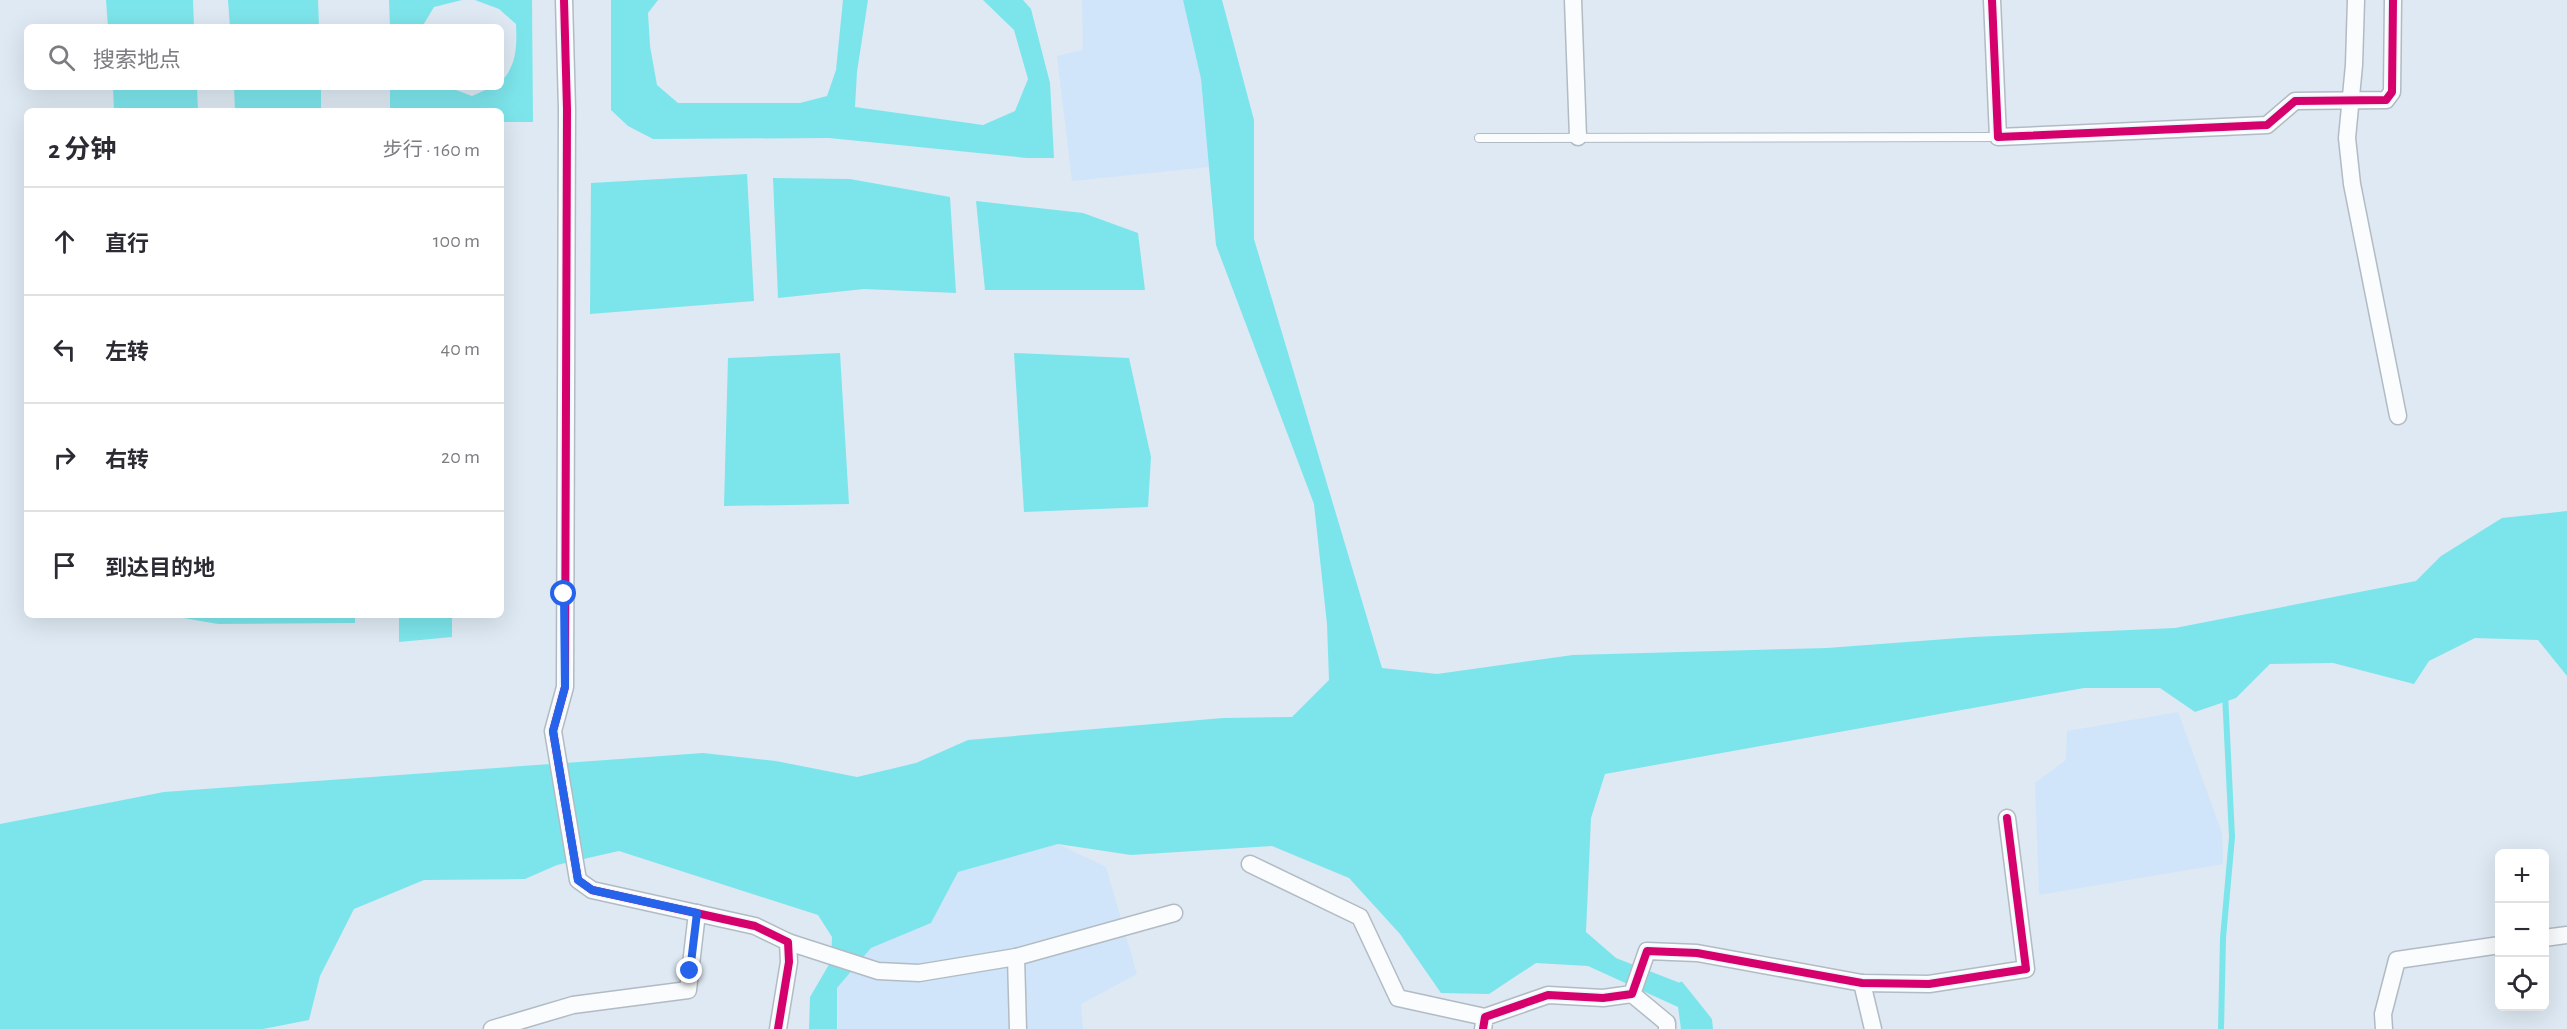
<!DOCTYPE html>
<html lang="zh">
<head>
<meta charset="utf-8">
<style>
	body { margin:0; font-family:"Alegreya Sans","Noto Sans SC",sans-serif; background:#f7f7f7; color:#2b2b33 }
	.controls { position:absolute; right:18px; bottom:18px; display:grid; overflow:hidden; border-radius:9px; box-shadow:0 6px 24px #0002 }
	.controls button { width:54px; height:54px; display:grid; place-items:center; padding:0; border:0; border-bottom:2px solid #e1e1e2; background:#fff; color:#2b2b33; font:30px sans-serif }
	.stop { position:absolute; width:18px; height:18px; margin:-14px; border:4px solid #2563eb; border-radius:50%; background:#fff }
	.stop.end { background:#2563eb; border-color:#fff; box-shadow:0 2px 6px #0008 }
	.list { margin:0; padding:0; list-style:none }
	h2 { display:flex; justify-content:space-between; align-items:center; height:78px; margin:0; padding:0 24px; font-size:26px }
	h2 small { font-size:20px; font-weight:400; color:#7c7c81 }
	.list li { display:grid; grid-template-columns:39px 1fr auto; gap:18px; align-items:center; box-sizing:border-box; height:108px; padding:0 24px; border-top:2px solid #e1e1e2 }
	.list b { display:block; font-size:22px; white-space:nowrap }
	.list em { font-size:20px; font-style:normal; color:#7c7c81 }
	.icon { flex:none; width:33px; height:33px; fill:none; stroke:currentColor; stroke-width:2; stroke-linecap:round; stroke-linejoin:round }
	.map { position:relative; flex:none; width:2567px; height:1029px; overflow:hidden }
	.search { position:absolute; background:#fff; box-shadow:0 6px 24px #0002; left:24px; top:24px; width:480px; height:66px; display:flex; align-items:center; gap:15px; box-sizing:border-box; padding:0 21px; border-radius:9px; color:#7c7c81; font-size:22px }
	.panel { position:absolute; background:#fff; box-shadow:0 6px 24px #0002; left:24px; top:108px; width:480px; height:510px; border-radius:9px }
	.map>svg:first-child { display:block }
</style>
</head>
<body>
<div class="map">
<svg width="2567" height="1029" viewBox="0 0 2567 1029">
	<rect width="100%" height="100%" fill="#dee9f3"/>
	<g fill="#d0e5fa">
		<path d="M1082,0H1183L1201,79L1209,167L1072,181L1057,56L1083,50Z"/>
		<path d="M2178,712L2222,833L2223,864L2039,895L2035,783L2066,760L2067,731Z"/>
		<path d="M1058,844L1106,867L1137,974L1081,1004L1083,1029H838L837,988L871,948L931,923L958,872Z"/>
	</g>
	<g fill="#7ce5eb">
		<path d="M106,0H193L194,27H108Z"/>
		<path d="M228,0H318L319,27H230Z"/>
		<path d="M389,0H462L434,7L422,27H390Z"/>
		<path d="M475,0H532L533,122H501V111H390V87H448L472,96L492,87H501V82C517,65 517,46 516,24L499,9Z"/>
		<path d="M611,0H658L648,13L650,46L657,85L678,103H800L827,96L836,70L843,0H868L857,72L855,107L983,125L1015,111L1028,79L1014,30L983,0H1023L1031,9L1050,83L1054,158H1027L829,138L653,139L628,126L611,110Z"/>
		<path d="M1183,0H1222L1254,120V239L1382,668L1437,674L1573,655L1827,648L1973,637L2175,628L2416,581L2441,556L2502,518L2567,511V676L2538,640L2475,638L2429,661L2414,684L2333,663L2270,664L2236,698L2195,712L2160,688H2084L1605,774L1591,818L1586,932L1616,958L1680,983L1709,1020L1710,1029H1681L1678,1007L1588,966L1536,963L1489,994L1441,993L1400,934L1349,878L1272,846L1131,855L1058,844L958,872L931,923L871,948L837,988V1029H809L810,997L831,961L832,937L818,915L619,851L557,865L525,879L424,880L354,909L320,976L309,1020L263,1029H0V824L164,792L703,753L776,761L857,777L916,763L968,740L1223,718L1292,717L1329,680L1327,624L1314,504L1216,245L1201,79Z"/>
		<path d="M113,87H197L198,111H114Z"/>
		<path d="M234,87H321V111H235Z"/>
		<path d="M747,174L754,301L590,314L591,183Z"/>
		<path d="M773,178L850,179L950,197L956,293L864,289L778,298Z"/>
		<path d="M976,201L1083,213L1138,233L1145,290H985Z"/>
		<path d="M840,353L849,504L724,506L728,358Z"/>
		<path d="M1014,353L1129,358L1151,457L1148,507L1024,512Z"/>
		<path d="M166,615H355V623L218,624Z"/>
		<path d="M399,615H452V637L399,642Z"/>
	</g>
	<g fill="none" stroke-linecap="round" stroke-linejoin="round">
		<g stroke="#7ce5eb" stroke-width="6">
			<path d="M1681,985L1709,1020L1710,1029"/>
			<path d="M2221,1029L2223,938L2232,837L2225,694"/>
		</g>
		<defs>
			<path id="lane" d="M1479,138L1998,137"/>
			<g id="street">
				<path d="M564,0L567,109L565,687L553,731L578,880L592,890L755,926L788,942L789,962L778,1029"/>
				<path d="M1573,0L1578,137"/>
				<path d="M1992,0L1998,137L2267,125L2295,101L2386,100L2392,92L2393,0"/>
				<path d="M2356,0L2354,65L2347,138L2352,184L2398,416"/>
				<path d="M1250,864L1360,917L1398,998L1485,1017"/>
				<path d="M2544,938L2567,935"/>
				<path d="M788,942L878,971L919,973L1016,957L1018,1029"/>
				<path d="M1016,957L1174,913"/>
				<path d="M1862,983L1873,1029"/>
				<path d="M1632,994L1667,1023V1029"/>
				<path d="M492,1029L573,1005L688,990L697,913"/>
				<path d="M1483,1029L1485,1017L1548,995L1603,998L1632,994L1647,951L1697,953L1862,983L1929,984L2026,969L2007,818"/>
				<path d="M2384,1029L2383,1014L2397,960L2500,945"/>
			</g>
		</defs>
		<use href="#lane" stroke="#b2bbc4" stroke-width="10"/>
		<use href="#street" stroke="#b2bbc4" stroke-width="19"/>
		<use href="#lane" stroke="#fafcfd" stroke-width="8"/>
		<use href="#street" stroke="#fafcfd" stroke-width="16"/>
		<defs>
			<g id="cycleway">
				<path d="M564,0L567,109L565,687L553,731L578,880L592,890L755,926L788,942L789,962L778,1029"/>
				<path d="M1992,0L1998,137L2267,125L2295,101L2386,100L2392,92L2393,0"/>
				<path d="M1483,1029L1485,1017L1548,995L1603,998L1632,994L1647,951L1697,953L1862,983L1929,984L2026,969L2007,818"/>
			</g>
		</defs>
		<use href="#cycleway" stroke="#ebf5fe" stroke-width="11"/>
		<use href="#cycleway" stroke="#d6006c" stroke-width="8"/>
	</g>
	<g fill="none" stroke-linecap="round" stroke-linejoin="round">
		<path stroke="#2563eb" stroke-width="8" d="M564,594L565,687L553,731L578,880L592,890L697,913L690,971"/>
	</g>
</svg>
<div class="controls">
<button>+</button>
<button>−</button>
<button><svg class="icon" aria-label="locate" viewBox="0 0 24 24"><circle cx="12" cy="12" r="6"/><path d="M12 2v4M12 18v4M2 12h4M18 12h4"/></svg></button>
</div>
<div class="stop" style="left:564px;top:594px"></div>
<div class="stop end" style="left:690px;top:971px"></div>
<div class="search"><svg class="icon" aria-label="search" viewBox="0 0 24 24"><circle cx="10" cy="10" r="6"/><path d="M15 15l6 6"/></svg>搜索地点</div>
<section class="panel">
<h2>2 分钟<small>步行 · 160 m</small></h2>
<ul class="list">
<li><svg class="icon" aria-label="ahead" viewBox="0 0 24 24"><path d="M12 20V5M6 11l6-6 6 6"/></svg><div><b>直行</b></div><em>100 m</em></li>
<li><svg class="icon" aria-label="left" viewBox="0 0 24 24"><path d="M17 20v-9H6M10 6l-5 5 5 5"/></svg><div><b>左转</b></div><em>40 m</em></li>
<li><svg class="icon" aria-label="right" viewBox="0 0 24 24"><path d="M7 20v-9h11M14 6l5 5-5 5"/></svg><div><b>右转</b></div><em>20 m</em></li>
<li><svg class="icon" aria-label="arrive" viewBox="0 0 24 24"><path d="M6 21V4h12l-3 4 3 4H6"/></svg><div><b>到达目的地</b></div></li>
</ul>
</section>
</div>
</body>
</html>
